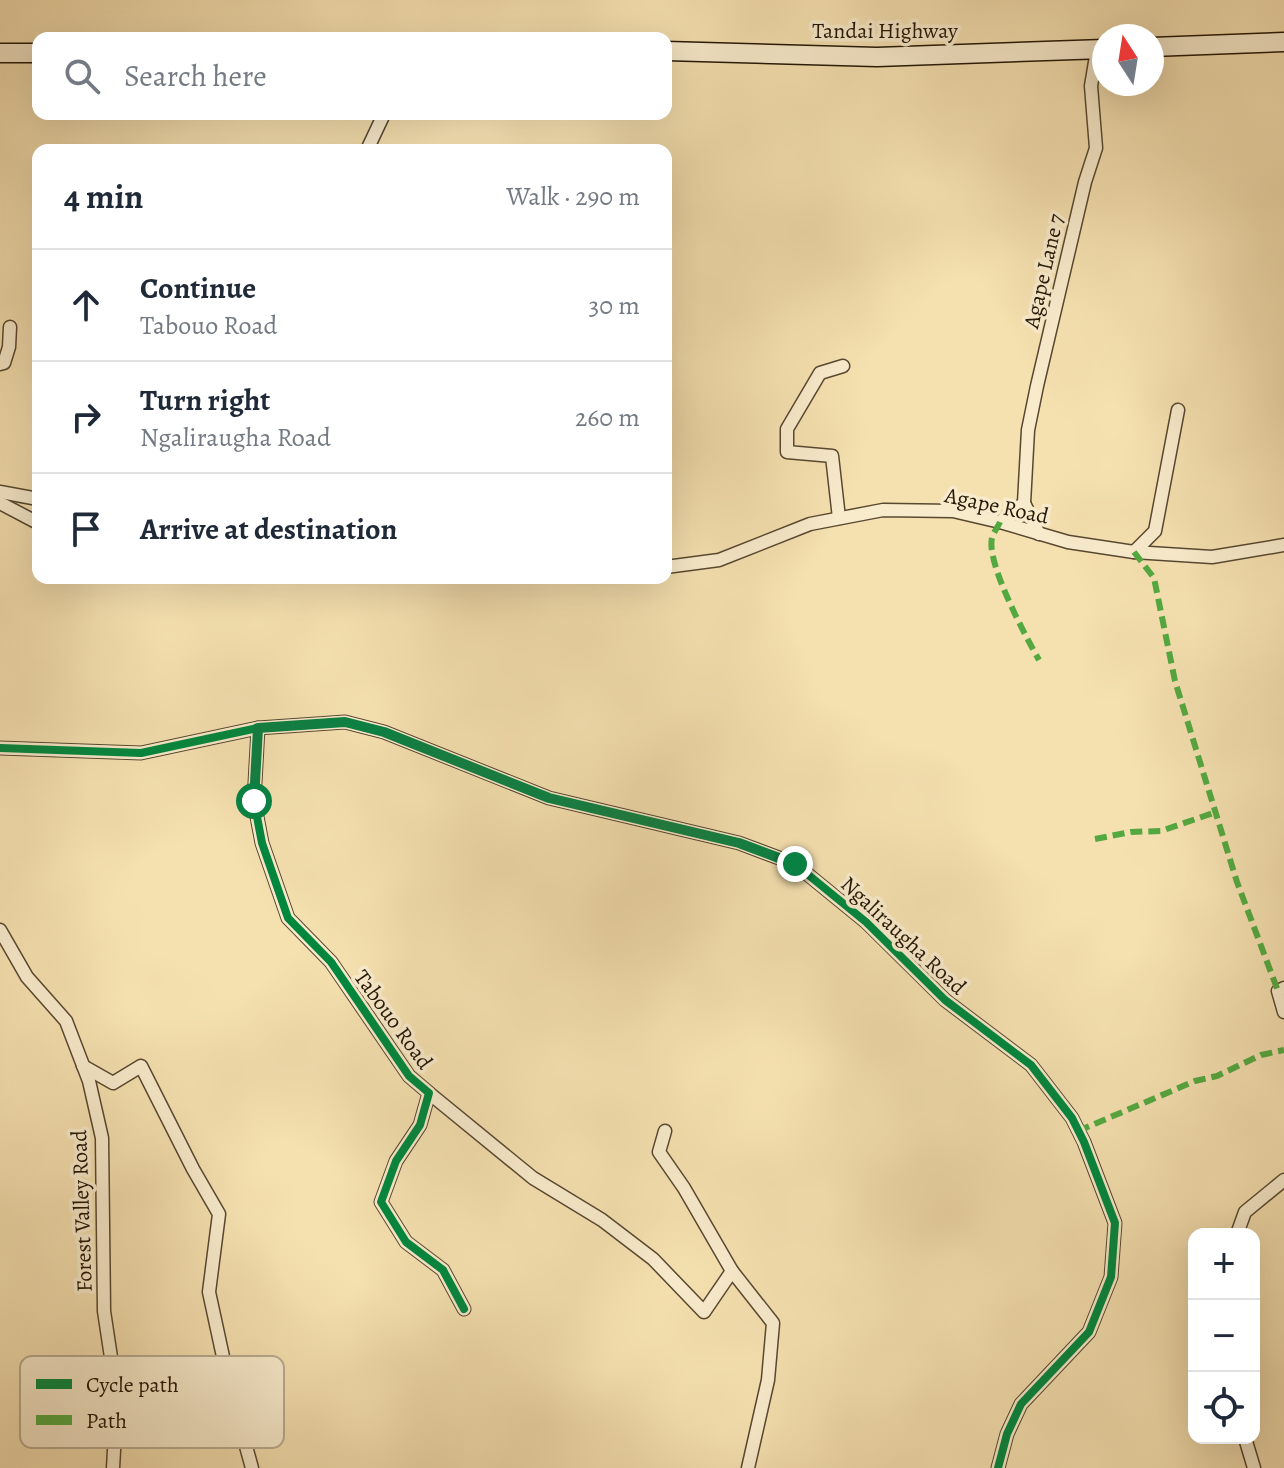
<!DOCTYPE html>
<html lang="en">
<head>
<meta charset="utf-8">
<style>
	body { margin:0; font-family:Alegreya,serif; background:#f6f6f7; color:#1f2937 }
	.controls { position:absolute; right:24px; bottom:24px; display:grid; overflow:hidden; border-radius:16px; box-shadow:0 8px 32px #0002 }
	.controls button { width:72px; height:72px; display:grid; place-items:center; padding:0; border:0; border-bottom:2px solid #e0e1e3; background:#fff; color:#1f2937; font:40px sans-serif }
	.compass { position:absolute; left:1092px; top:24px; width:72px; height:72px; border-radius:50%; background:#fff; box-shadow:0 8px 32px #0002; rotate:348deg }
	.stop { position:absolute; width:24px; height:24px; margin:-18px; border:6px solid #0b8043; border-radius:50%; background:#fff }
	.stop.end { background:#0b8043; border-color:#fff; box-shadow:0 2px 8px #0008 }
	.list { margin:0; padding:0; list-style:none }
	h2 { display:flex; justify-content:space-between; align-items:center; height:104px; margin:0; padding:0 32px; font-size:34px }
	h2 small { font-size:26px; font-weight:400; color:#747a83 }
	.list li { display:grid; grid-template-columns:52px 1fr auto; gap:24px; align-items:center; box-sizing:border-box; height:112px; padding:0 32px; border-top:2px solid #e0e1e3 }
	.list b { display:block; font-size:30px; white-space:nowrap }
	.list p { margin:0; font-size:26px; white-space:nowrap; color:#747a83 }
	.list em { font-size:26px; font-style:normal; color:#747a83 }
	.icon { flex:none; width:44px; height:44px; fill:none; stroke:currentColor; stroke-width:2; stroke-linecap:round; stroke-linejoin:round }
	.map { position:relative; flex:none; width:1284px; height:1468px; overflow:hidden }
	.search { position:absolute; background:#fff; box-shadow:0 8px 32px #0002; left:32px; top:32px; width:640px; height:88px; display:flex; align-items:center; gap:20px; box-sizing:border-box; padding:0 28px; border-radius:16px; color:#747a83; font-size:30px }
	.panel { position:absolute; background:#fff; box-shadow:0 8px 32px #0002; left:32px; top:144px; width:640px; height:440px; border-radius:16px }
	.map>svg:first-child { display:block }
</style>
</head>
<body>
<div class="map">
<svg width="1284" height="1468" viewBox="0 0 1284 1468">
	<rect width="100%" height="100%" fill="#f5e0b0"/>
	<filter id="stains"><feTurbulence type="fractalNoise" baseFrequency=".0025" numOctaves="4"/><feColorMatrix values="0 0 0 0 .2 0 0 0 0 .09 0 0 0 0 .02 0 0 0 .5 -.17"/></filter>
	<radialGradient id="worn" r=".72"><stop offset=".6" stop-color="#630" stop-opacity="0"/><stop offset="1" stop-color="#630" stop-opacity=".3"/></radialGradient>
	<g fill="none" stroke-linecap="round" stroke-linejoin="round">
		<defs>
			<g id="street">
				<path d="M367,150L384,114"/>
				<path d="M0,364L4,363L9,347L10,327"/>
				<path d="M0,492L38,499"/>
				<path d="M0,503L38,523"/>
				<path d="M1024,503L1039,534"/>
				<path d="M839,518L832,456L787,452V429L820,373L843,366"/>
				<path d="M1000,522L1024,503L1028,430L1037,386L1085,182L1096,148L1091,86L1097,50"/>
				<path d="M1134,552L1155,531L1178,410"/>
				<path d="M666,567L719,560L810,524L883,510L953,511L1000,522L1068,542L1134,552L1212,557L1284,545"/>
				<path d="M258,728L254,801L262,843L288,918L331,962L409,1076L429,1093L420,1125L396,1161L381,1202L406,1242L443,1270L464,1309"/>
				<path d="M0,748L141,753L258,728L345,722L384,732L549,798L739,843L795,864L866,922L945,1000L1031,1065L1072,1118L1084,1142L1115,1223L1111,1277L1089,1332L1021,1404L1007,1434L998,1468"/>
				<path d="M0,930L27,977L66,1021L89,1081L102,1138L104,1311L117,1397L113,1468"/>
				<path d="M1284,988L1278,991L1284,1012"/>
				<path d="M83,1066L113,1083L141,1066L193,1169L219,1214L209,1292L230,1389L252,1468"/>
				<path d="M429,1093L533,1178L602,1220L653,1259L704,1312L732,1271"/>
				<path d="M665,1131L659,1152L684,1188L732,1271L773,1323L768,1380L748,1468"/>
				<path d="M1237,1234L1245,1212L1284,1180"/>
				<path d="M1245,1438L1254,1468"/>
			</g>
			<g id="secondary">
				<path d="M1152,47L1284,42"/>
				<path d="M666,51L877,57L1104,49"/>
				<path d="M0,53H38"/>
			</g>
		</defs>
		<use href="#street" stroke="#584830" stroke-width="15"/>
		<use href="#secondary" stroke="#231605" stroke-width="21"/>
		<use href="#street" stroke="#f8ebcc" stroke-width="12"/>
		<use href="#secondary" stroke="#f8ebcc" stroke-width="18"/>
		<g stroke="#53a940" stroke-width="6" stroke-dasharray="12 6" stroke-linecap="butt">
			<path d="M1000,522C998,527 993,533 992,538C986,563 1026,637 1039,660"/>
			<path d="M1134,552L1154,578L1175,681L1237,882L1278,991"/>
			<path d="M1095,839L1131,832L1161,831L1216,812"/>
			<path d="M1078,1131L1195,1081L1217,1076L1261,1055L1284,1050"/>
		</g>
		<defs>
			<g id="cycleway">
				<path d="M258,728L254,801L262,843L288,918L331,962L409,1076L429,1093L420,1125L396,1161L381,1202L406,1242L443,1270L464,1309"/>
				<path d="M0,748L141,753L258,728L345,722L384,732L549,798L739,843L795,864L866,922L945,1000L1031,1065L1072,1118L1084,1142L1115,1223L1111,1277L1089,1332L1021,1404L1007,1434L998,1468"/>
			</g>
		</defs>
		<use href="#cycleway" stroke="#f8ebcc" stroke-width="13"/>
		<use href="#cycleway" stroke="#00873e" stroke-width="8"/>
	</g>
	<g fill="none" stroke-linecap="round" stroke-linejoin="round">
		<path stroke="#0b8043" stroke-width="10" d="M254,801L258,728L345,722L384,732L549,798L739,843L795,864"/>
	</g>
	<g text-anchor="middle" stroke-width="7" stroke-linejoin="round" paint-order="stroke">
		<g font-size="22" fill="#231605" stroke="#f8ebcc">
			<text x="885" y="38">Tandai Highway</text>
			<text transform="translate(1043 271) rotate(-77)" y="8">Agape Lane 7</text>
			<text transform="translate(997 505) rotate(12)" y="8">Agape Road</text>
			<text transform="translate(904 935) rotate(43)" y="8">Ngaliraugha Road</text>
			<text transform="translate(394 1019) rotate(54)" y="8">Tabouo Road</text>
			<text transform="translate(81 1211) rotate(-92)" y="8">Forest Valley Road</text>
		</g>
	</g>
	<rect x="20" y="1356" width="264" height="92" rx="12" fill="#f8ebcc" stroke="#b8ab90" stroke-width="2"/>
	<rect x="36" y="1379" width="36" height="10" fill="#00873e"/>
	<rect x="36" y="1415" width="36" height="10" fill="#53a940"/>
	<g font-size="22" fill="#231605">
		<text x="86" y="1392">Cycle path</text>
		<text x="86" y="1428">Path</text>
	</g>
	<rect width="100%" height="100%" filter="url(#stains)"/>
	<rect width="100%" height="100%" fill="url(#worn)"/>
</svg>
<div class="controls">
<button>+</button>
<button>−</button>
<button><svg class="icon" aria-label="locate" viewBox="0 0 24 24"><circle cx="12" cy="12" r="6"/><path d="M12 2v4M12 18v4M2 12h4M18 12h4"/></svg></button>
</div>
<svg class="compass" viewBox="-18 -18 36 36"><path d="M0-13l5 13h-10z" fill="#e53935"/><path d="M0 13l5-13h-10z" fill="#747a83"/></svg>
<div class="stop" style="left:254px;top:801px"></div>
<div class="stop end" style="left:795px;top:864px"></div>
<div class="search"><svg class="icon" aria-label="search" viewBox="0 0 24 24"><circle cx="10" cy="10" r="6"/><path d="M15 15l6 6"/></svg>Search here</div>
<section class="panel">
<h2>4 min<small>Walk · 290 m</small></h2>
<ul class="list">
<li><svg class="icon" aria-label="ahead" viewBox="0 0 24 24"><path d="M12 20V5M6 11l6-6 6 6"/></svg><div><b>Continue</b><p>Tabouo Road</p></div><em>30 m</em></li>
<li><svg class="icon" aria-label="right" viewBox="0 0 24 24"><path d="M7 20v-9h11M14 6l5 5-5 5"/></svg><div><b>Turn right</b><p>Ngaliraugha Road</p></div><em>260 m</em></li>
<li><svg class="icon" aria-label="arrive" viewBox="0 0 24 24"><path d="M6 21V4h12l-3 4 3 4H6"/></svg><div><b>Arrive at destination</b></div></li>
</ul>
</section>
</div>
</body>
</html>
